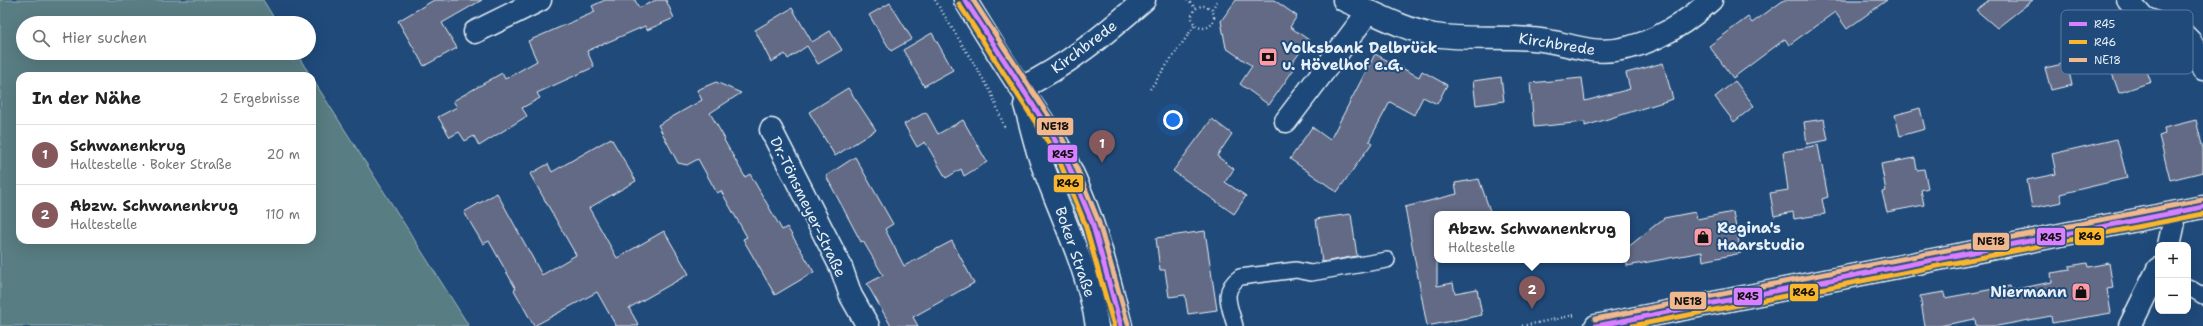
<!DOCTYPE html>
<html lang="de">
<head>
<meta charset="utf-8">
<style>
	body { margin:0; font-family:"Shantell Sans",sans-serif; background:#f2f2f2; color:#222 }
	.controls { position:absolute; right:12px; bottom:12px; display:grid; overflow:hidden; border-radius:8px; box-shadow:0 4px 16px #0002 }
	.controls button { width:36px; height:36px; display:grid; place-items:center; padding:0; border:0; border-bottom:1px solid #e0e0e0; background:#fff; color:#222; font:20px sans-serif }
	.you { position:absolute; left:1173px; top:120px; width:14px; height:14px; margin:-10px; border:3px solid #fff; border-radius:50%; background:#1a73e8; box-shadow:0 0 0 6px #1a73e833 }
	.badge { display:grid; place-items:center; width:26px; height:26px; border-radius:50%; background:#85585c; color:#fff; font-size:13px; font-weight:700 }
	.pin { position:absolute; translate:-50% -33px; filter:drop-shadow(0 1px 2px #0008) }
	.pin::after { content:''; position:absolute; top:21px; width:14px; height:12px; background:inherit; clip-path:polygon(0 0,100% 0,50% 100%) }
	.popup { position:absolute; left:1434px; top:211px; width:196px; height:52px; box-sizing:border-box; display:grid; place-content:center; border-radius:8px; background:#fff; filter:drop-shadow(0 1px 3px #0005); font-size:13px; white-space:nowrap; color:#767676 }
	.popup b { font-size:15px; color:#222 }
	.popup::after { content:''; position:absolute; left:50%; top:100%; margin-left:-8px; border:8px solid transparent; border-top-color:#fff }
	.list { margin:0; padding:0; list-style:none }
	h2 { display:flex; justify-content:space-between; align-items:center; height:52px; margin:0; padding:0 16px; font-size:17px }
	h2 small { font-size:13px; font-weight:400; color:#767676 }
	.list li { display:grid; grid-template-columns:26px 1fr auto; gap:12px; align-items:center; box-sizing:border-box; height:60px; padding:0 16px; border-top:1px solid #e0e0e0 }
	.list b { display:block; font-size:15px; white-space:nowrap }
	.list p { margin:0; font-size:13px; white-space:nowrap; color:#767676 }
	.list em { font-size:13px; font-style:normal; color:#767676 }
	.icon { flex:none; width:22px; height:22px; fill:none; stroke:currentColor; stroke-width:2; stroke-linecap:round; stroke-linejoin:round }
	.map { position:relative; flex:none; width:2203px; height:326px; overflow:hidden }
	.search { position:absolute; background:#fff; box-shadow:0 4px 16px #0002; left:16px; top:16px; width:300px; height:44px; display:flex; align-items:center; gap:10px; box-sizing:border-box; padding:0 14px; border-radius:22px; color:#767676; font-size:15px }
	.panel { position:absolute; background:#fff; box-shadow:0 4px 16px #0002; left:16px; top:72px; width:300px; height:172px; border-radius:12px }
	.map>svg:first-child { display:block }
</style>
</head>
<body>
<div class="map">
<svg width="2203" height="326" viewBox="0 0 2203 326">
	<rect width="100%" height="100%" fill="#1f4a7a"/>
	<filter id="ink" filterUnits="userSpaceOnUse"><feTurbulence type="fractalNoise" baseFrequency=".025" numOctaves="2"/><feDisplacementMap in="SourceGraphic" scale="8" xChannelSelector="R" yChannelSelector="G"/><feConvolveMatrix kernelMatrix="1 2 1 2 8 2 1 2 1" color-interpolation-filters="sRGB"/></filter>
	<g filter="url(#ink)">
		<path fill="#587d82" stroke="#a0b7bd" d="M0,0H263L277,23H23V53H296L311,76H20V240H312V78L469,326H0Z"/>
		<g fill="#636b85" stroke="#e8f1f8">
			<path d="M434,0H482L442,23L457,48L424,66L398,21Z"/>
			<path d="M605,0H635L639,8L656,0H666L674,18L647,30L645,26L587,51L594,67L537,93L540,98L522,108L527,116L479,146L474,136L465,141L459,132L450,137L438,117L457,107L453,101L502,73L505,79L537,61L528,41L595,12L592,6Z"/>
			<path d="M1236,0H1274L1297,16L1290,27L1309,40L1290,66L1294,69L1269,105L1240,84L1252,66L1226,48L1221,21Z"/>
			<path d="M1784,0H1887L1847,29L1835,12L1789,45L1785,39L1733,78L1709,46L1748,17L1752,23Z"/>
			<path d="M1989,0H2033L1997,28L1976,10Z"/>
			<path d="M890,3L912,39L891,51L869,15Z"/>
			<path d="M792,8L812,42L830,31L842,50L818,64L807,46L788,59L785,54L771,62L755,30Z"/>
			<path d="M932,33L953,70L924,86L903,50Z"/>
			<path d="M2135,52L2137,58L2141,56L2151,82L2119,93L2108,62Z"/>
			<path d="M1375,54L1419,77L1422,71L1447,85L1437,104L1423,97L1414,115L1390,102L1369,141L1372,143L1337,192L1290,159L1312,127L1330,140Z"/>
			<path d="M1663,63L1673,99L1585,126V122L1534,127L1530,83L1582,78L1585,101L1630,89L1626,73Z"/>
			<path d="M2067,63L2072,85L2051,90L2045,68Z"/>
			<path d="M1501,77L1504,101L1476,105L1473,81Z"/>
			<path d="M1735,81L1754,106L1734,122L1715,97Z"/>
			<path d="M716,82L741,93L710,113L725,139L724,140L745,177L750,174L782,230L787,227L814,272L775,295L743,239L747,237L721,191L717,193L698,159L687,165L678,163L658,125L702,100L697,90Z"/>
			<path d="M848,88L876,130L835,156L809,112Z"/>
			<path d="M1920,108L1925,129L1900,136L1895,115Z"/>
			<path d="M926,112L938,134L963,120L987,162L964,176L961,169L946,178L925,142L917,147L904,124Z"/>
			<path d="M1212,119L1232,134L1217,156L1234,169L1225,182L1246,196L1234,214L1173,171Z"/>
			<path d="M1824,119L1828,140L1807,144L1804,122Z"/>
			<path d="M2196,120L2203,149V172L2170,180L2159,136L2165,134L2164,128Z"/>
			<path d="M611,138L636,181L589,208L617,258L664,231L689,274L629,308L639,326H616L597,292L534,326L514,290L516,289L489,241L483,244L464,212L497,193L542,275L576,255L530,174L548,164L552,172Z"/>
			<path d="M2117,139L2127,178L2060,194L2062,202L2032,208L2027,180L2056,174L2052,154Z"/>
			<path d="M1818,145L1828,197L1822,199L1825,214L1794,219L1793,212L1774,216L1770,193L1788,190L1783,152Z"/>
			<path d="M855,157L893,224L885,229L904,266L952,241L974,283L913,317L918,326H891L867,284L883,275L863,241L861,242L826,176Z"/>
			<path d="M1915,158L1917,170L1924,169L1928,188L1921,190L1924,205L1887,212L1882,192L1886,191L1881,164Z"/>
			<path d="M1479,179L1491,214H1437V286L1453,283L1455,293L1477,289L1482,315L1427,326L1405,207L1457,194L1455,183Z"/>
			<path d="M1695,212L1697,219L1733,212L1741,253L1703,261L1702,252L1627,266V248L1664,218Z"/>
			<path d="M1351,214L1357,256L1322,262L1316,219Z"/>
			<path d="M1205,231L1217,310L1188,314L1185,295L1169,297L1165,270H1160L1156,238Z"/>
			<path d="M2087,263L2088,267L2109,263L2113,288L2107,289L2111,313L2052,323L2051,316L1997,326H1976L1975,319L1939,326H1925L1920,296L1944,292L1945,298L2010,286L2011,290L2052,282L2051,273L2070,270L2069,266Z"/>
		</g>
		<g fill="none" stroke-linecap="round" stroke-linejoin="round">
			<defs>
				<g id="lane">
					<path d="M2188,287L2203,296"/>
					<path d="M1235,326C1230,306 1220,291 1240,277L1296,270L1311,273L1387,260"/>
				</g>
				<g id="street">
					<path d="M1344,0C1370,11 1407,31 1434,35C1466,40 1499,36 1532,39C1552,40 1571,47 1591,50C1634,56 1681,28 1711,0"/>
					<path d="M2128,0L2144,18L2183,34L2190,41L2196,51L2203,69"/>
					<path d="M475,32L540,0"/>
					<path d="M1021,88C1067,66 1105,34 1144,0"/>
					<path d="M1286,121L1369,11"/>
					<path d="M771,130L841,267L851,296L868,326"/>
					<path d="M2169,245L2173,227L2172,214"/>
					<path d="M2130,326L2158,269"/>
				</g>
				<g id="secondary">
					<path d="M965,0C983,29 1001,59 1020,87C1036,112 1054,135 1067,162C1093,214 1107,270 1121,326"/>
					<path d="M1025,105C1031,124 1035,145 1042,164C1062,217 1088,269 1097,326"/>
					<path d="M1596,326L2203,207"/>
				</g>
			</defs>
			<use href="#lane" stroke="#e8f1f8" stroke-width="18"/>
			<use href="#street" stroke="#e8f1f8" stroke-width="25"/>
			<use href="#secondary" stroke="#e8f1f8" stroke-width="25"/>
			<g stroke="#e8f1f8" stroke-width="2.5" stroke-dasharray="1 3" stroke-linecap="butt">
				<path d="M935,0L991,92L1005,129"/>
				<path d="M1187,0L1196,8"/>
				<circle cx="1203" cy="17" r="11"/>
				<path d="M1212,9L1218,0"/>
				<path d="M1150,89L1195,25"/>
				<path d="M1522,326L1575,315"/>
			</g>
			<use href="#lane" stroke="#1f4a7a" stroke-width="15"/>
			<use href="#street" stroke="#1f4a7a" stroke-width="22"/>
			<use href="#secondary" stroke="#1f4a7a" stroke-width="22"/>
			<defs>
				<g id="bus-1">
					<path d="M965,0L1051,133L1067,162L1092,222L1121,326"/>
					<path d="M1596,326L2203,207"/>
				</g>
				<g id="bus-2">
					<path d="M959,4L1045,137L1061,165L1085,224L1114,326"/>
					<path d="M1632,326L2203,214"/>
				</g>
				<g id="bus-3">
					<path d="M973,0L1057,129L1073,159L1098,220L1128,324"/>
					<path d="M1595,319L2202,200"/>
				</g>
			</defs>
			<use href="#bus-1" stroke="#1f4a7a" stroke-width="8"/>
			<use href="#bus-2" stroke="#1f4a7a" stroke-width="8"/>
			<use href="#bus-3" stroke="#1f4a7a" stroke-width="8"/>
			<use href="#bus-1" stroke="#d880ff" stroke-width="5"/>
			<use href="#bus-2" stroke="#fab62d" stroke-width="5"/>
			<use href="#bus-3" stroke="#f1b78d" stroke-width="5"/>
		</g>
	</g>
	<defs>
		<symbol id="bank-square" viewBox="-11 -11 22 22"><rect x="-9" y="-9" width="18" height="18" rx="4" fill="#ff9aa2" stroke="#1f4a7a"/><path d="M-6-4H6V4H-6ZM0-2.3a2.3 2.3 0 1 0 0 4.6a2.3 2.3 0 1 0 0-4.6Z" fill="#111"/></symbol>
		<symbol id="shop-square" viewBox="-11 -11 22 22"><rect x="-9" y="-9" width="18" height="18" rx="4" fill="#ff9aa2" stroke="#1f4a7a"/><path d="M-5-2.5h2.3a2.7 3.5 0 0 1 5.4 0H5L5.5 6h-11ZM-1.5-2.5h3a1.5 2.3 0 0 0-3 0Z" fill="#111"/></symbol>
	</defs>
	<g fill-rule="evenodd">
		<use href="#bank-square" x="1257" y="46" width="22" height="22"/>
		<use href="#shop-square" x="1692" y="226" width="22" height="22"/>
		<use href="#shop-square" x="2070" y="281" width="22" height="22"/>
	</g>
	<g text-anchor="middle" stroke-width="4" stroke-linejoin="round" paint-order="stroke">
		<g font-size="15" fill="#e8f1f8" stroke="#1f4a7a">
			<text transform="translate(1557 44) rotate(9)" y="5">Kirchbrede</text>
			<text transform="translate(1084 47) rotate(-37)" y="5">Kirchbrede</text>
			<text transform="translate(808 207) rotate(64)" y="5">Dr.-Tönsmeyer-Straße</text>
			<text transform="translate(1075 252) rotate(71)" y="5">Boker Straße</text>
		</g>
		<g font-size="15" font-weight="bold" fill="#e8f1f8" stroke="#1f4a7a" text-anchor="start">
			<text x="1282" y="53">Volksbank Delbrück<tspan x="1282" dy="17">u. Hövelhof e.G.</tspan></text>
			<text x="1717" y="233">Regina's<tspan x="1717" dy="17">Haarstudio</tspan></text>
			<text x="2067" y="297" text-anchor="end">Niermann</text>
		</g>
	</g>
	<rect x="2061" y="10" width="132" height="64" rx="6" fill="#1f4a7a" stroke="#5b7ca0" stroke-width="1"/>
	<rect x="2069" y="22" width="18" height="4" fill="#d880ff"/>
	<rect x="2069" y="40" width="18" height="4" fill="#fab62d"/>
	<rect x="2069" y="58" width="18" height="4" fill="#f1b78d"/>
	<g font-size="11" fill="#e8f1f8">
		<text x="2094" y="28">R45</text>
		<text x="2094" y="46">R46</text>
		<text x="2094" y="64">NE18</text>
	</g>
	<g stroke="#1f4a7a" stroke-width="1.5">
		<rect x="1036" y="117" width="38" height="19" rx="4" fill="#f1b78d"/>
		<rect x="1047" y="144" width="31" height="19" rx="4" fill="#d880ff"/>
		<rect x="1053" y="174" width="31" height="19" rx="4" fill="#fab62d"/>
		<rect x="2074" y="227" width="31" height="19" rx="4" fill="#fab62d"/>
		<rect x="2036" y="227" width="30" height="19" rx="4" fill="#d880ff"/>
		<rect x="1972" y="232" width="38" height="19" rx="4" fill="#f1b78d"/>
		<rect x="1789" y="283" width="30" height="19" rx="4" fill="#fab62d"/>
		<rect x="1733" y="287" width="30" height="19" rx="4" fill="#d880ff"/>
		<rect x="1669" y="291" width="38" height="19" rx="4" fill="#f1b78d"/>
	</g>
	<g font-size="11" text-anchor="middle" font-weight="bold" fill="#111">
		<text x="1055" y="130">NE18</text>
		<text x="1063" y="158">R45</text>
		<text x="1068" y="187">R46</text>
		<text x="2090" y="240">R46</text>
		<text x="2051" y="241">R45</text>
		<text x="1991" y="245">NE18</text>
		<text x="1804" y="296">R46</text>
		<text x="1748" y="300">R45</text>
		<text x="1688" y="305">NE18</text>
	</g>
</svg>
<div class="controls">
<button>+</button>
<button>−</button>
</div>
<div class="you"></div>
<div class="pin badge" style="left:1102px;top:163px">1</div>
<div class="pin badge" style="left:1532px;top:309px">2</div>
<div class="popup"><b>Abzw. Schwanenkrug</b>Haltestelle</div>
<div class="search"><svg class="icon" aria-label="search" viewBox="0 0 24 24"><circle cx="10" cy="10" r="6"/><path d="M15 15l6 6"/></svg>Hier suchen</div>
<section class="panel">
<h2>In der Nähe<small>2 Ergebnisse</small></h2>
<ul class="list">
<li><span class="badge">1</span><div><b>Schwanenkrug</b><p>Haltestelle · Boker Straße</p></div><em>20 m</em></li>
<li><span class="badge">2</span><div><b>Abzw. Schwanenkrug</b><p>Haltestelle</p></div><em>110 m</em></li>
</ul>
</section>
</div>
</body>
</html>
